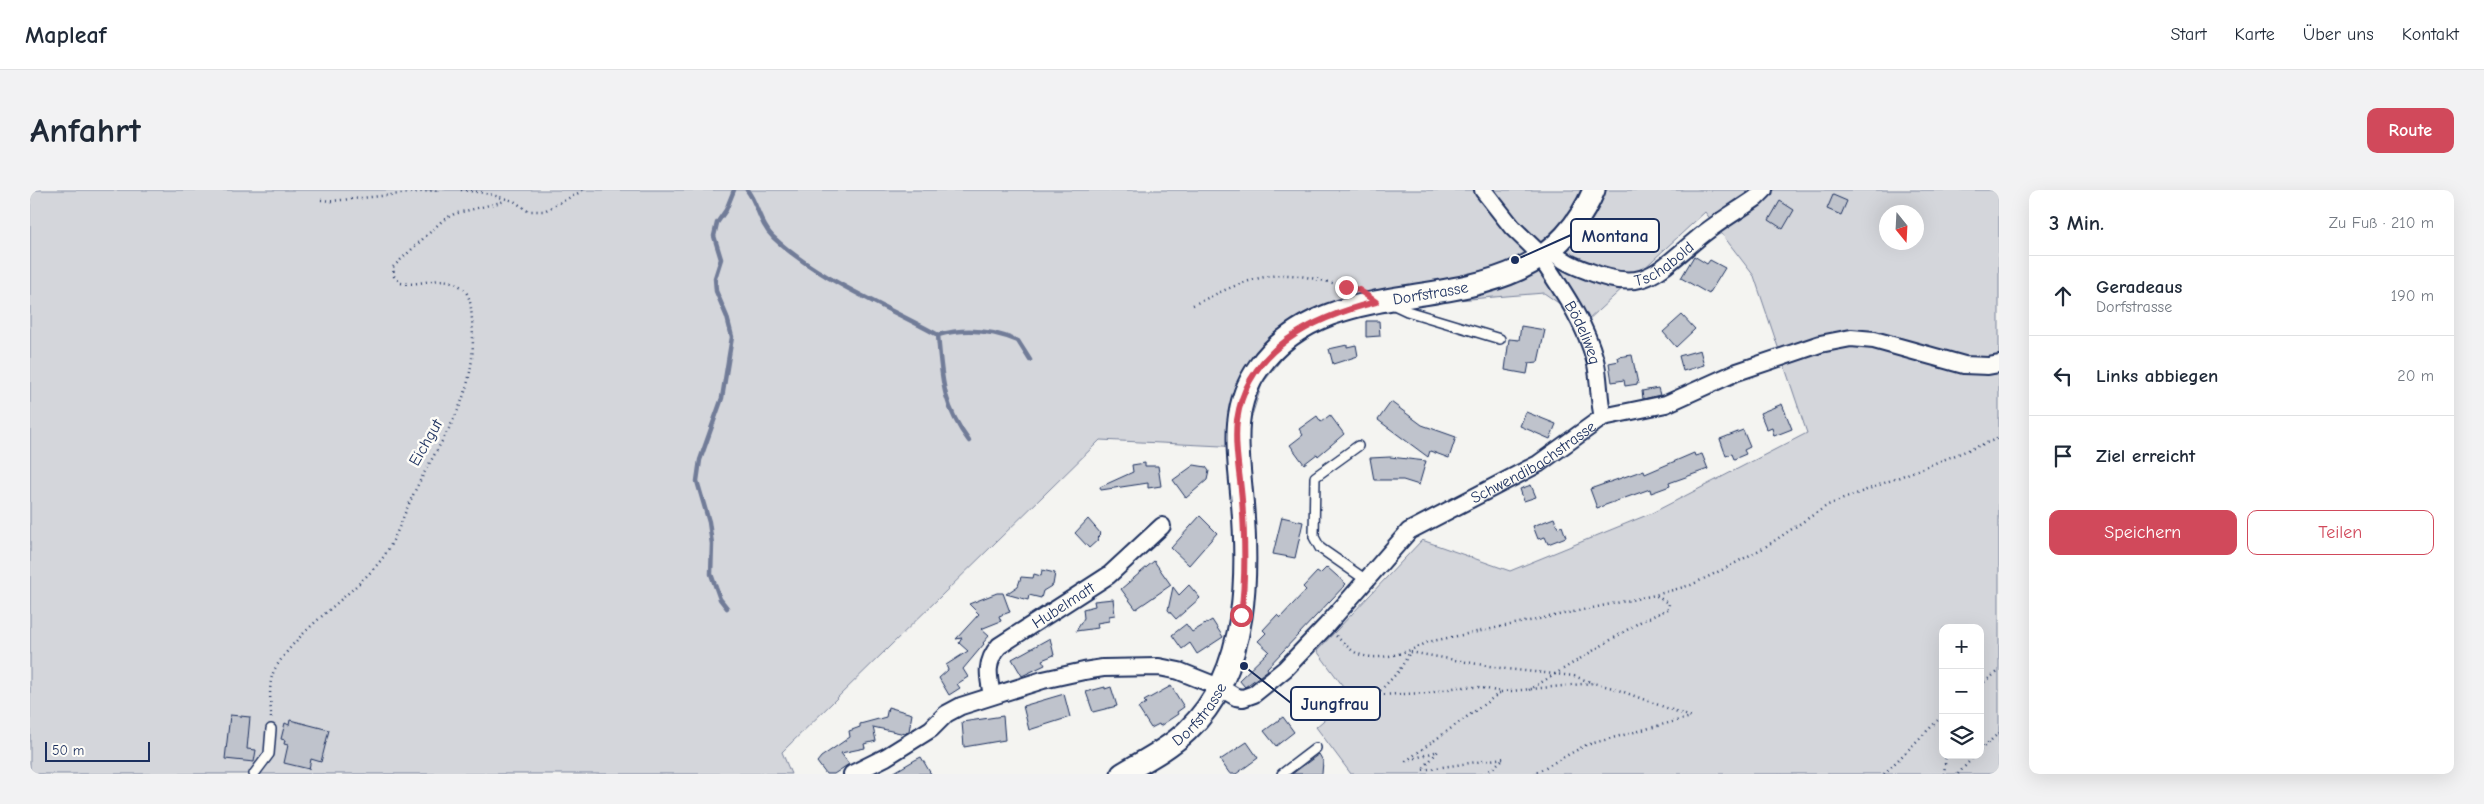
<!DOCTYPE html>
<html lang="de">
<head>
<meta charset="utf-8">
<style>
	body { margin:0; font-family:"Comic Neue",sans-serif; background:#f2f2f3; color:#1f2937 }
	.controls { position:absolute; right:15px; bottom:15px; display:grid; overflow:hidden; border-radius:10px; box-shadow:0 5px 20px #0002 }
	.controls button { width:45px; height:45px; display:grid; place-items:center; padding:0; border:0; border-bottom:1px solid #e0e1e3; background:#fff; color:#1f2937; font:25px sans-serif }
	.compass { position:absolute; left:1849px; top:15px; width:45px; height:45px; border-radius:50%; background:#fff; box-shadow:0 5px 20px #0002; rotate:162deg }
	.scale { position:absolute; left:15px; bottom:12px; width:105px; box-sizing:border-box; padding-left:5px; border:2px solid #1b2f5e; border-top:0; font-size:14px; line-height:18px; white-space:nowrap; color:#1b2f5e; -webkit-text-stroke:4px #fdfcf7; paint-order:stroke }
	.stop { position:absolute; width:15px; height:15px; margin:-11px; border:4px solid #d1495b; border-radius:50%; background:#fff }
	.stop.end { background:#d1495b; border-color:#fff; box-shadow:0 1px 5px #0008 }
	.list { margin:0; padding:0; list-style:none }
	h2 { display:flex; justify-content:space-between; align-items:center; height:65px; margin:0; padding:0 20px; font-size:21px }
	h2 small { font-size:16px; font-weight:400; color:#747a83 }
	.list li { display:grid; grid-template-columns:32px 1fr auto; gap:15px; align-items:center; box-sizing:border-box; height:80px; padding:0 20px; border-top:1px solid #e0e1e3 }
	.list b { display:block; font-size:19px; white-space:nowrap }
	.list p { margin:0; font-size:16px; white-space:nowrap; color:#747a83 }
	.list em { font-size:16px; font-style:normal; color:#747a83 }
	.actions { display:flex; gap:10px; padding:15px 20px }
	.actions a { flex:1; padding:11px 0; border:1px solid #d1495b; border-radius:10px; text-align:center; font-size:18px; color:#d1495b }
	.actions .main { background:#d1495b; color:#fff }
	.icon { flex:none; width:28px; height:28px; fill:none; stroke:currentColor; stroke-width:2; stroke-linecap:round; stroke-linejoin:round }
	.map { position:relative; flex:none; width:1969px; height:584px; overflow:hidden; border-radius:10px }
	header { display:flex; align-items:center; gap:30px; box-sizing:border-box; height:70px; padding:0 25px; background:#fff; border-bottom:1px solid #e0e1e3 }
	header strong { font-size:24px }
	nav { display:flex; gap:28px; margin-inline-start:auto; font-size:18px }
	.intro { display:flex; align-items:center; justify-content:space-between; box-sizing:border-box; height:120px; padding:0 30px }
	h1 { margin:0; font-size:35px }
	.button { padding:12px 22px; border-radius:10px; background:#d1495b; color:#fff; font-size:18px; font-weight:700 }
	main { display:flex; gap:30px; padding:0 30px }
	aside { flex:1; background:#fff; border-radius:10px; box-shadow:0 5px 20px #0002 }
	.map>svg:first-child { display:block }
</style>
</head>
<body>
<header>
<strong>Mapleaf</strong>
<nav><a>Start</a><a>Karte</a><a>Über uns</a><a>Kontakt</a></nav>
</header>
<div class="intro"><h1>Anfahrt</h1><a class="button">Route</a></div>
<main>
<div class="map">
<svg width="1969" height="584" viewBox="0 0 1969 584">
	<rect width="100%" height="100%" fill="#f4f4f1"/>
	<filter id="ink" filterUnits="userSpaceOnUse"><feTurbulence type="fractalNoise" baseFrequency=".02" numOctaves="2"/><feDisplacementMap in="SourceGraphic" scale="10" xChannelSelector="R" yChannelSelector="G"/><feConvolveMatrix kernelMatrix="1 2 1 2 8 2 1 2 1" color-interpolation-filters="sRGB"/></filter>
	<g filter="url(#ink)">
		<path fill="#d4d6db" stroke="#78829c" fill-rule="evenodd" d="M0,0H1969V584H1321L1286,537L1321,507L1287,461L1392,350L1480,381L1622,323L1777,243L1724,86L1675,22L1556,132L1514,103L1415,111L1315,128L1266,151L1232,194L1212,257L1070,250L752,562L761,584H0ZM1856,22H1886V52H1856ZM1913,438H1950V565H1913Z"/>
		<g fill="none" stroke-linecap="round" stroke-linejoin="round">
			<g stroke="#717c98" stroke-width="4.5">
				<path d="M717,0C728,14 729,33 743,47C787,89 854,115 908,145C934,138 962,140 988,151L1000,170"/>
				<path d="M908,145C912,188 912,215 939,251"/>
				<path d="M697,418L690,409L681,384L682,354L679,332L667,291L670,270L692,208L702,147L697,127L686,101L685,88L691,69L684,46L687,33L696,20L704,0"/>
			</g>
		</g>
		<g fill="#bfc3cc" stroke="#1b2f5e">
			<path d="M1803,5L1817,11L1811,25L1797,19Z"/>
			<path d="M1750,11L1764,20L1753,39L1739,30Z"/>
			<path d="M1664,66L1677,74L1680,70L1695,78L1679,104L1651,88Z"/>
			<path d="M1652,125L1665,139L1646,157L1633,142Z"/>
			<path d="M1336,131H1349L1350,146L1336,147Z"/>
			<path d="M1491,136L1515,140L1508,172L1499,173L1497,184L1475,180L1479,149L1489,150Z"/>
			<path d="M1317,155V157L1326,155L1328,166L1303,174L1299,159Z"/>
			<path d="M1670,160L1674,175L1653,181L1649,166Z"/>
			<path d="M1602,165L1608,194L1595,196L1594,190L1582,192L1579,173L1589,171L1588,167Z"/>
			<path d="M1628,198L1630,205L1613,209L1612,201Z"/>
			<path d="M1361,212L1392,235L1426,247L1419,268L1400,261L1398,267L1348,230Z"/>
			<path d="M1752,214L1762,239L1744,246L1742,238L1737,240L1730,223Z"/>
			<path d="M1496,222L1526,234L1520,249L1490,236Z"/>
			<path d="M1300,225L1314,244L1288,266L1287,264L1274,274L1260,255L1273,245L1269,239L1287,226L1291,232Z"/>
			<path d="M1713,240L1720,257L1714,260L1716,264L1704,269L1702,264L1696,266L1690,249Z"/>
			<path d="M1664,263L1665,266L1672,264L1678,279L1639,293L1640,296L1621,303L1620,299L1567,318L1560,299L1614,280L1615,284Z"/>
			<path d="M1360,267L1396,271L1389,295L1373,290H1344L1340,268Z"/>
			<path d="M1115,273V276H1128L1131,296L1118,298V293L1071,300L1070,297L1103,282L1102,275Z"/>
			<path d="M1164,275L1176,277L1179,281L1177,290L1156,308L1143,290Z"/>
			<path d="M1501,295L1506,307L1494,311L1490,299Z"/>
			<path d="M1170,326L1187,343L1159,375L1141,358Z"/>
			<path d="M1252,327L1273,332L1265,368L1243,364Z"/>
			<path d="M1524,328L1528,338L1532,336L1536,347L1518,354L1515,347L1508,349L1503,336Z"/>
			<path d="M1058,329L1071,344L1067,348L1069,349L1059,358L1045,343Z"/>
			<path d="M1124,371L1141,395L1106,419L1091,399Z"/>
			<path d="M1297,377L1316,394L1237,478L1238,480L1215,497L1209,490L1239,461L1228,451L1236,443L1233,440L1247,425L1250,428L1276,400L1273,397L1287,382L1290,384Z"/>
			<path d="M1012,380L1025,383L1023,395L1013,401L1011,408L999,405L998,410L976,404L988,396L991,387L1003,388L1004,384L1011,386Z"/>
			<path d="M1159,395L1170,408L1146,429L1138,420L1143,397L1149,405Z"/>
			<path d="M967,403H973L980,422L969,426L971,431L951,439L959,446L953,453L954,454L933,479L938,487L927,494L930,498L919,505L909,488L918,480L916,475L938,461L929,453L932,448L926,449L949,424L939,414Z"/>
			<path d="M1083,409L1085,425L1079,426V431L1067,433L1068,438L1046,441L1054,428L1053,419L1065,416L1064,411Z"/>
			<path d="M1182,430L1193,447L1167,464L1160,453L1152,459L1142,445L1156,434L1162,442Z"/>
			<path d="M1020,448L1024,465L1012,470L1015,475L992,486L982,469Z"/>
			<path d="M1141,496L1154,517L1147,522L1148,524L1130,536L1129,534L1121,538L1108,518L1116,513L1114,511Z"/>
			<path d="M1075,497V499L1081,497L1087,516L1063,522L1056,502Z"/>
			<path d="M1034,504L1040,527L999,540L993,516Z"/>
			<path d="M858,517L882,524L879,541L875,544L843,537L846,551L834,554L835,558L811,563L819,574L804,584H796L787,572L791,567L820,547L819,541L830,537V534L856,527Z"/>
			<path d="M200,525L220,527L217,559L226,560L224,572L195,569Z"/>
			<path d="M973,526L975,550L934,557L932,532Z"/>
			<path d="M1253,527L1264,542L1246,556L1234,541Z"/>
			<path d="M260,530L299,540L291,572L281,569L279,579L254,573L258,555L254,554L255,550L251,549L255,533L259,535Z"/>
			<path d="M1217,552L1228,568L1206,584H1200L1190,570Z"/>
			<path d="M1289,564L1293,571L1292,584H1262Z"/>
			<path d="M891,567L901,584H861L885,570Z"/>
		</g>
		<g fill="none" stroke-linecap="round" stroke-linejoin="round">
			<defs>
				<g id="service">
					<path d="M1362,114L1377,121L1470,149"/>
					<path d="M1328,256L1285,287L1284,347L1290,358L1336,390"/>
					<path d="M224,584L239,564L241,539"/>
					<path d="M1252,584L1286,558"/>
				</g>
				<g id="minor">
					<path d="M1453,0L1482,37L1513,67"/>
					<path id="s1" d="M1522,60C1532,71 1544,76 1558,81C1613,104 1626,83 1666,50C1684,34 1706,22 1726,8L1734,0"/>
					<path id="s2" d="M1511,68C1532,100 1555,132 1565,170C1570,188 1568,208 1573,227"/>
					<path id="s3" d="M962,505C958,486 955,472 969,456L1079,385L1132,336"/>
					<path id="s4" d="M822,584L856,567L901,539L916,524L931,516L1013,490L1054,481L1073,478L1129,477L1149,481L1189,497L1206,507L1213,508L1224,504L1255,479L1296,436L1379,341L1508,274L1573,227L1636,214L1707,182L1790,154L1821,148L1844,150L1934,175L1958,176L1969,174"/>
				</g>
				<g id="tertiary">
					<path id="s5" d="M1092,584C1114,571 1138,559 1157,541C1221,481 1219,378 1211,297C1207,255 1202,214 1229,177C1312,61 1499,153 1564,0"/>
				</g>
			</defs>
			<use href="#service" stroke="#1b2f5e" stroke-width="12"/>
			<use href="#minor" stroke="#1b2f5e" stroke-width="20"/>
			<use href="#tertiary" stroke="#1b2f5e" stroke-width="25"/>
			<g stroke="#1b2f5e" stroke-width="2.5" stroke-dasharray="1 4" stroke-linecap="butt">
				<path d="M431,0L455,3L484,11L498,21H514L554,0"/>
				<path d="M291,10L302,11L409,0"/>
				<path d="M1163,115C1192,101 1225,84 1258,85C1281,86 1304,94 1326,99"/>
				<path d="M1306,446C1312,451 1317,457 1323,461C1343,475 1380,462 1398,452L1625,405L1661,395L1696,378L1735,357L1798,315L1969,248"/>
				<path d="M1950,495L1969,481"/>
				<path d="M1499,500L1610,432L1638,419L1639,414L1625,405"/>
				<path d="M1471,502L1563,493L1583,498L1661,527L1556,555L1503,584"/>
				<path d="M241,528C241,512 237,491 246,477C272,436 315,411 347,375C364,356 372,328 383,305C414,240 449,209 442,130C441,118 441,103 430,96C411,83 391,97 371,93L364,86L363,77L413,30L424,24L475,11"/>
				<path d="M1950,560L1969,543"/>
				<path d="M1456,584L1474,568L1392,580L1408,561L1376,571L1471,502L1448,497H1428L1399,503L1346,505L1369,481L1380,462L1476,479L1544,486L1563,493"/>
				<path d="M1854,584L1913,525"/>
				<path d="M1914,584L1916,565"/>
				<path d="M1928,584L1945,565"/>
			</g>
			<use href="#service" stroke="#fdfcf7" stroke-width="9"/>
			<use href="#minor" stroke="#fdfcf7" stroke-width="16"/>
			<use href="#tertiary" stroke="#fdfcf7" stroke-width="21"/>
		</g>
	</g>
	<g fill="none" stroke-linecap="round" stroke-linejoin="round" filter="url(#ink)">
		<path stroke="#d1495b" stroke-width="6" d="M1211,425C1216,387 1215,349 1212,310C1210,284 1204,256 1207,230C1217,159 1284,127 1346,112L1329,100L1316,97"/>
	</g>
	<g text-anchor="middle" stroke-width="5" stroke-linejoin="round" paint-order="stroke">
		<g font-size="16" fill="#1b2f5e" stroke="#fdfcf7">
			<text dy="6" stroke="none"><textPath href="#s1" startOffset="124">Tschabold</textPath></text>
			<text dy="6" stroke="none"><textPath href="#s5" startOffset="654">Dorfstrasse</textPath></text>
			<text dy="6" stroke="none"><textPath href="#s2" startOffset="86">Bödeliweg</textPath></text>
			<text transform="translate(395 252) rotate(-60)" y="6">Eichgut</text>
			<text dy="6" stroke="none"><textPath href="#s4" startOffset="802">Schwendibachstrasse</textPath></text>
			<text dy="6" stroke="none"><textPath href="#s3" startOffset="128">Hubelmatt</textPath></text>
			<text dy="6" stroke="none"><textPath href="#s5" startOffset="99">Dorfstrasse</textPath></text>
		</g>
	</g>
	<path fill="none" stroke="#1b2f5e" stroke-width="2" d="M1485 70L1541 45M1214 476L1261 513"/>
	<g fill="#1b2f5e" stroke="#fdfcf7" stroke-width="2">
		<circle cx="1485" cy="70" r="5"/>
		<circle cx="1214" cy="476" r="5"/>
	</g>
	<g fill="#fdfcf7" stroke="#1b2f5e" stroke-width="2">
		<rect x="1541" y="29" width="88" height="33" rx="5"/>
		<rect x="1261" y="497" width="89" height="33" rx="5"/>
	</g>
	<g font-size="18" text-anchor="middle" font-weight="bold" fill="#1b2f5e">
		<text x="1585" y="52">Montana</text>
		<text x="1305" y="520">Jungfrau</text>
	</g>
</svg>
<div class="controls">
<button>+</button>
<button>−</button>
<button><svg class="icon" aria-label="layers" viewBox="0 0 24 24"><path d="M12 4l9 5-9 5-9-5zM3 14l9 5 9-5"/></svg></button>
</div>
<svg class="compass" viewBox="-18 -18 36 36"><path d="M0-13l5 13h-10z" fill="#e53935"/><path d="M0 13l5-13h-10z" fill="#747a83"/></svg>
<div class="scale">50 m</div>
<div class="stop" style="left:1211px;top:425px"></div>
<div class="stop end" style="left:1316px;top:97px"></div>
</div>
<aside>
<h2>3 Min.<small>Zu Fuß · 210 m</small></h2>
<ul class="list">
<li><svg class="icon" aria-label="ahead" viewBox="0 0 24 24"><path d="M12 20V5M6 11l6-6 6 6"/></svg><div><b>Geradeaus</b><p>Dorfstrasse</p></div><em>190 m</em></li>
<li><svg class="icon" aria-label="left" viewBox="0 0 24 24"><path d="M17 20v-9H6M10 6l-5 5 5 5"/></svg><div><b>Links abbiegen</b></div><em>20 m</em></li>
<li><svg class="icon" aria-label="arrive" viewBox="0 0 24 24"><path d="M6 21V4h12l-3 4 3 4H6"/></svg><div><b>Ziel erreicht</b></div></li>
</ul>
<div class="actions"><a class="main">Speichern</a><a>Teilen</a></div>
</aside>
</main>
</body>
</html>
